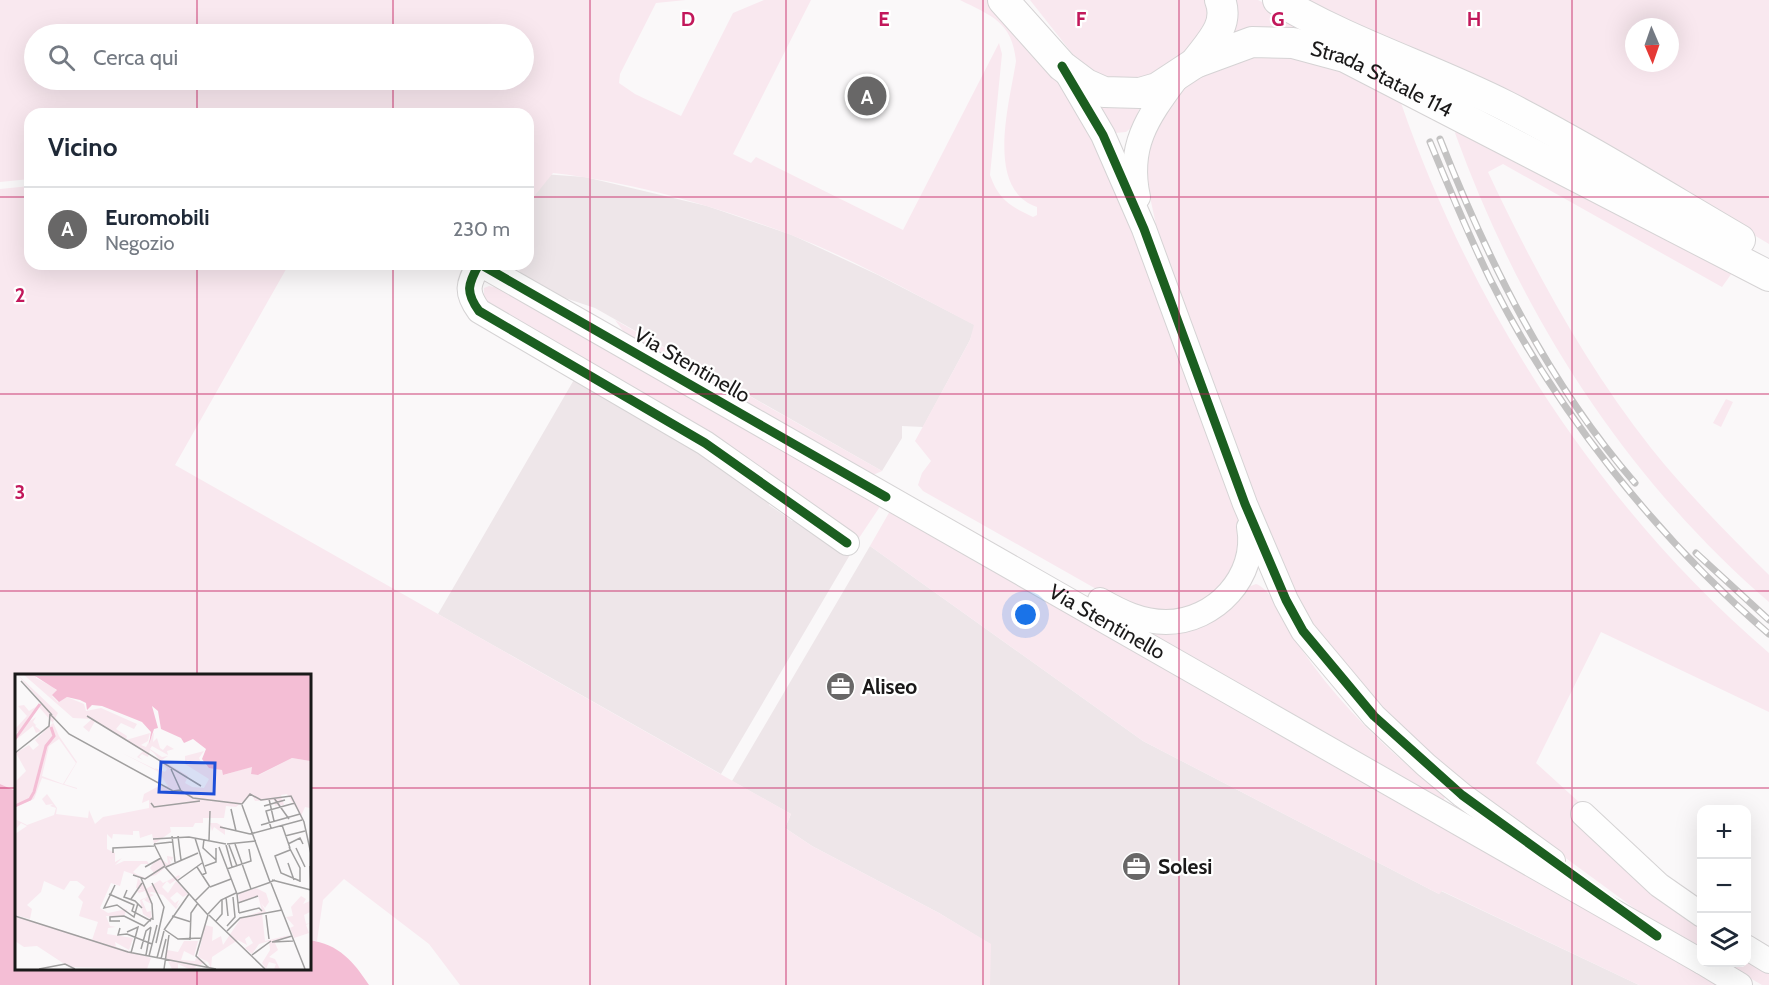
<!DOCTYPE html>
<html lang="it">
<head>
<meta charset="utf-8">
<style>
	body { margin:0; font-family:Cabin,sans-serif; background:#f6f6f7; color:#1f2937 }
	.controls { position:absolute; right:18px; bottom:18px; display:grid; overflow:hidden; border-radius:12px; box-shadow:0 6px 24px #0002 }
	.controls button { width:54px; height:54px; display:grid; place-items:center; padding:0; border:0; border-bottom:2px solid #e0e1e3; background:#fff; color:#1f2937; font:30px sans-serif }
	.compass { position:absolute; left:1625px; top:18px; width:54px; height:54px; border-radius:50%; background:#fff; box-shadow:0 6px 24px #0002; rotate:178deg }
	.you { position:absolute; left:1026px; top:615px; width:21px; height:21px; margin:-15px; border:4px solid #fff; border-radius:50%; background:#1a73e8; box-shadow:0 0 0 9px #1a73e833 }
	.badge { display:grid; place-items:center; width:39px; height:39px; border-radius:50%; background:#686767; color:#fff; font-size:20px; font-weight:700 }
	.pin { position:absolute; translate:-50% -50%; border:3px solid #fff; box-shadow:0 2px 6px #0006 }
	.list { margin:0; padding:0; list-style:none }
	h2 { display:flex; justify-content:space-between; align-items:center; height:78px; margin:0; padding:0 24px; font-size:26px }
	h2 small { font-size:20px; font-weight:400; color:#747a83 }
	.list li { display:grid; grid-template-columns:39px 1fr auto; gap:18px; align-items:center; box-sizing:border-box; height:84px; padding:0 24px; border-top:2px solid #e0e1e3 }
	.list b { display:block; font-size:22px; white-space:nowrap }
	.list p { margin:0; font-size:20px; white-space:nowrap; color:#747a83 }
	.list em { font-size:20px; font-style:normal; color:#747a83 }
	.icon { flex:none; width:33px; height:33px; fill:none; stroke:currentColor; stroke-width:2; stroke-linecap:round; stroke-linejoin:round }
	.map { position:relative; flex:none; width:1769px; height:985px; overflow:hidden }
	.search { position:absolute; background:#fff; box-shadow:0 6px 24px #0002; left:24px; top:24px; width:510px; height:66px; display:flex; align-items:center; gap:15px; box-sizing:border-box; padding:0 21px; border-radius:33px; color:#747a83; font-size:22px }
	.panel { position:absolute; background:#fff; box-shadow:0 6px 24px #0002; left:24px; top:108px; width:510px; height:162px; border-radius:18px }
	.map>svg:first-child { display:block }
</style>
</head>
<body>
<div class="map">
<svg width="1769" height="985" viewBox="0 0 1769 985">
	<rect width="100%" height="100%" fill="#faf8f9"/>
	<g fill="#eee6e9">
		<path d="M528,173L585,177L707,206L792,235L878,275L975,325L970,340L923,427L902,426V438L882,471L595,308L559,296L521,273L514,264H528Z"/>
		<path d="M575,378L701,447L768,496L769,505L781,513L792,521L801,518L851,553L721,774L438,614Z"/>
		<path d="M870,546L1143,741L1439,894L1441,891L1639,985H990V944L939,913L812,846L785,828L791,814L732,781Z"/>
	</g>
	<g fill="#f9e8ef" fill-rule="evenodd">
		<path d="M0,0H686L656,3L620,74L619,83L635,94L681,116L733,13L764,0H811L733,154L751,163L756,157L903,230L999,43L1002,54L990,175C998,199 1011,207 1033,217L1037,215V207C984,189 1010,102 1016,61C1012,22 992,16 960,0H987L1041,57L1085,121L1133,233L1156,225L1143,164L1160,119L1183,89L1201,73L1246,53L1315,57L1401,103C1473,311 1601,509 1769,653V712L1601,632L1536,763L1580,803L1701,925V949L1638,911L1470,788C1402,735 1332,671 1293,593C1278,564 1268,531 1256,500L1234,508L1239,523L1240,553L1225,587L1181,613L1128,607L923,491L918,485L922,473L931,461L915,441L970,340L974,325C914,294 854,259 791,235C715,206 633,182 553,173L528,204V114H30V179L0,182ZM34,34H524V80H34Z"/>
		<path d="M1030,0H1213L1214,4L1198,43L1145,78L1129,83L1086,71Z"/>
		<path d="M1231,0H1258L1317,30L1397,64L1627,185L1327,37L1224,42Z"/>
		<path d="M1296,0H1769V244L1739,226ZM1634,27H1670V63H1634Z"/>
		<path d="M1093,104H1141L1133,126L1126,132L1115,133L1107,126Z"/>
		<path d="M1458,129L1737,266L1722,287L1503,164L1488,172C1533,268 1585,364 1651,448C1687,493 1728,534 1769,575V602C1624,477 1520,313 1455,133Z"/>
		<path d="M30,186V264H289L175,465L791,814L785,828L812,846L939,913L991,944L990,985H460L429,944L344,879L323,900L317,941L309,940V676H16V791L0,784V189Z"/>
		<path d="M489,286L498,288L881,505L859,538L708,438L489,304L484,296V288Z"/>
		<path d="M615,320L882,471L873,475L626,335Z"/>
		<path d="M1726,399L1733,402L1721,427L1713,423Z"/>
		<path d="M890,511L1724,985H1639L1442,891L1439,894L1143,741L870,546Z"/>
		<path d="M1256,584C1274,590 1290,633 1302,650C1341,707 1391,754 1445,796L1444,800L1141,628Z"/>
		<path d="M1747,957L1769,971V985H1762L1724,963L1746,962Z"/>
	</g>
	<path fill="#f4bed5" d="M0,784L16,791V968H309V940C339,944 354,962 369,985H0Z"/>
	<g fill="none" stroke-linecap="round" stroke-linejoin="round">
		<defs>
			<g id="minor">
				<path d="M1065,70L1103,135L1144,229L1245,504L1286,600L1303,631L1374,716L1426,765L1462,795L1553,861"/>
				<path d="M1138,197C1127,147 1147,118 1176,79"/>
				<path d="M479,264C468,284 465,292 479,311L705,443L847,543"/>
				<path id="s1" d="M480,264L1702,962"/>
				<path d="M1100,600C1121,612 1141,622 1166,622C1215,622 1258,576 1249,527"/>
				<path d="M1583,814L1659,885L1702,915"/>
				<path d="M1746,947L1769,961"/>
				<path d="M1702,962L1740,985"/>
			</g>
			<g id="major">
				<path id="s2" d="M1003,0L1062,66L1086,84L1104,92L1140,93L1157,88L1195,63L1252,42L1293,43L1345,57L1769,276"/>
				<path d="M1278,0C1349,43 1431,68 1506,106C1586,147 1663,195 1740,240"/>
				<path d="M1195,63C1209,44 1230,25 1220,0"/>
			</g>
		</defs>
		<use href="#minor" stroke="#d5d3d4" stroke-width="26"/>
		<use href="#major" stroke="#d5d3d4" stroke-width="32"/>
		<use href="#minor" stroke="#fefefe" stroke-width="24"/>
		<use href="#major" stroke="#fefefe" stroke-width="30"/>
		<defs>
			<g id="rail">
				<path d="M1440,139C1488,261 1548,383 1635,483"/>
				<path d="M1430,142C1449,188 1468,234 1490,279C1555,410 1658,539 1769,634"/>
				<path d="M1696,553L1769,620"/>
			</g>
		</defs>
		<use href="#rail" stroke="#c3c2c2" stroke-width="7"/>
		<use href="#rail" stroke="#fff" stroke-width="4.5" stroke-dasharray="14" stroke-linecap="butt"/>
		<defs>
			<g id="cycleway">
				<path d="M1062,66L1103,135L1144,229L1245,504L1286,600L1303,631L1374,716L1462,795L1657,936"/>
				<path d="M479,264C468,284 465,292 479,311L705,443L847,543"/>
				<path d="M480,264L886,497"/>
			</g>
		</defs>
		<use href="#cycleway" stroke="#fff" stroke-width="13"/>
		<use href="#cycleway" stroke="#1b5e20" stroke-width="9"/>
	</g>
	<path fill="none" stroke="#c2185b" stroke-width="1.5" stroke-opacity="0.55" d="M197,0V34M393,0V34M590,0V985M786,0V985M983,0V985M1179,0V985M1376,0V985M1572,0V985M197,80V114M393,80V114M0,197H30M528,197H1769M197,264V676M393,264V985M0,394H1769M0,591H1769M0,788H16M309,788H1769M197,968V985"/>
	<defs>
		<symbol id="office-disc" viewBox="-11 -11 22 22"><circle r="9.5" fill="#686767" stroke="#fff"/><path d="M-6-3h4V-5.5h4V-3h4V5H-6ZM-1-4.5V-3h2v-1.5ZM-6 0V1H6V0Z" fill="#fff"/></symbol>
	</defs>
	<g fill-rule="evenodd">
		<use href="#office-disc" x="824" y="670" width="33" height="33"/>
		<use href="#office-disc" x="1120" y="850" width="33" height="33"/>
	</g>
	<g text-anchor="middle" stroke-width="4.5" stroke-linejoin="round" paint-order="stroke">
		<g font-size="21" fill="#1a1919" stroke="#fff">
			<text dy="7" stroke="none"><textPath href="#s2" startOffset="435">Strada Statale 114</textPath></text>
			<text transform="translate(692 365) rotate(30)" y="7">Via Stentinello</text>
			<text dy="7" stroke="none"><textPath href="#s1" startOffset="722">Via Stentinello</textPath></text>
		</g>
		<g font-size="21" font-weight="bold" fill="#1a1919" stroke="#fff" text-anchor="start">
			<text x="862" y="694">Aliseo</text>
			<text x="1158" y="874">Solesi</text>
		</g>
	</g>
	<g transform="translate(15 674)">
		<rect width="296" height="296" fill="#faf8f9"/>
		<path d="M2,0L43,39L38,48L44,62L62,88L49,110L62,114V115L27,104L19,125L0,133V108L11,97L1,79L14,71L18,76L24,71L20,66L38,49L23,32L15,47L21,43L18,48L21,51L26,47L20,52L26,57L21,59L18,52L2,65L6,58H1V54L12,42L3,32L9,31L14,37L27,29ZM44,65L61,89L48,110L27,102L34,72ZM8,0H21V4L38,13L42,17L37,22L43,28L52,23L69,30L71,37L86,34L122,50L119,55L106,49L101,55L112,62L111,66L135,59L133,67L126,71L131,73L139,58L138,68L142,64L145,74L148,76L152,71L159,75L152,77L153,81L137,72L135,75L147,83L153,82L147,86L173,102L170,109L177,113L189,114L194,105L170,90V82L189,77L184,84L187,90L207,96L209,101L238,92L236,100L244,101L277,84L295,87V134L290,133L286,142L272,120L266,121L269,131L260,132L259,126L240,127L237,121L221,133L211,132L209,144H188V149H202L210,154V161L199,153L197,157L195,149H180L178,153H155L156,158L139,170L137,160L125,164L124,157H118V161L98,160L97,165L92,160V175L100,179V188L107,184L100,191L109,187H132L134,190H126L118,198L123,201L131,204L139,199L135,194L139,188L145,184L153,190L152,182L158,183L159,187L158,183L157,187L154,184L156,189L141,201L129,204L109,197L105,212L96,209L85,234L93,239L112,235L109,242H91L95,252L101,253L93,254L92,260L118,264L114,276L100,268L101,273L136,284L132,295L54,293L22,272L9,273L0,267V242L77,266L83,248L64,242L68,228L63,223L70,213L62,207H55L49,216L29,207L26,218L12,231L17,235L15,245L0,241V160L12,152L6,149L0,156V145L12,151L39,141L41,134L35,132L38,130L31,131L27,125L32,120L42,134L41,140L73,144L74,136L80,150L88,143L134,134V126L127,129L129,120L144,112H153L142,97L107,79L142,96L156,115L140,94L150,98L152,95L139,79L135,76L133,83L127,80L124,83L128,86L122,83L128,77L80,47L74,58L68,53L77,45L58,44ZM164,201L165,203L155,210L152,207L147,213L153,219L161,207L173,220L168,223L162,218L155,224L160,229L164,226L161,233L167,226L161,235L148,221L137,218L134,219L139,221L135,223L136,230L129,226L133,223L127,226L132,238L136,237L137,246L128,240L125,226L132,223L130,217L124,219L121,216H128L121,214L123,204L131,215L145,206L148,209ZM241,214L251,219L254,228L250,234L246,229L251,238L247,239L250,267L275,261L260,269L263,276L254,283L260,285L265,295H259L261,290L254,288L251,295L247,289L255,276L254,267L244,270L237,280L230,274L238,269L234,262L230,265L232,271L223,266L197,283L196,295L193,288L183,283L190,251L198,253L197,267L206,262L208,271L226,244L247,237L243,222L225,229L223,220ZM286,222L291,225L288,230L295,227V238L289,241L291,250L295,249L291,251L294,259L279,264L275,254L279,252L271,243L278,242L276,233ZM169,267H183L179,282L169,277L166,286L180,287L181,284L191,288L179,294L190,295H174L163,290V295H157L150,282L152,276L163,278Z" fill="#f9e8ef" fill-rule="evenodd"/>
		<path d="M295,0V87L277,84L243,101L236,100L237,93L208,101L207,96L194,94L187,85L191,75L178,65L169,69L166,64L146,55L143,37L137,32L143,54L139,55L134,70L136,58L127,48L87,32L77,31L72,36L71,29L65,26L52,23L44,28L37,21L42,16L20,2Z" fill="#f4bed5"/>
		<path fill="none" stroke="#f4bed5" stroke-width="3" d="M0,65L25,30M0,132L15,125L19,118L31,72L39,62L36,53"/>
		<path fill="none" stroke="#a09f9f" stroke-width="1.5" d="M6,7L37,41M35,40L54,60L158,117L165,116L178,124L227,130M72,42L186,112M0,79L34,52L35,40M156,95L166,117M259,124L274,145M254,125L259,147M136,129L139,133L185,127M227,130L235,120L246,126L276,122L289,148L296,180M227,131L255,208L260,206M249,132L270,126M216,135L221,157M246,151L285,140M267,151L275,174M205,153L235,160M256,154L251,137L280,129M235,160L287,146M157,162L160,188M163,162L166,186M270,162L290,157M180,164L191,199L187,201M138,165L174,163L211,170M189,165L188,174L201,186M194,166L195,137M139,170L150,192M139,170L157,168M212,170L241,167M220,170L236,215M273,170L285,164L288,170M211,171L217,193M214,171L222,192M204,173L222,220M274,173L285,194V208M281,174L290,193M275,176L260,182L266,199L285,207M98,179V174L139,172M273,189L279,206M190,192L201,188V174M295,192L296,212M130,193L146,184M150,193L193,241M151,193L183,179M182,193L195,213M212,195L236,187L234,175M118,201L130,205L150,192M126,204L137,230L138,246M257,206L296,216M162,207L187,189M137,209L149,233L141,269M256,209L290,295M100,211L89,234L102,231L119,243L123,229M195,213L216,205M112,216L109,223L120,227L127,234M94,220L119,231L117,237L136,247M222,220L256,208M222,220L224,239M211,223L213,242M116,225L127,209M180,227L194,213M223,229L243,222M224,239L244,234L247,237M193,240L206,226L221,219M193,241L181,282L194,294M194,241L250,295M251,241L254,265M0,242L113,278L201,295M157,242L176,248M105,247H95V243L109,242L129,252L137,244M201,247L207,240V225M212,252L220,243L218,223M105,254L103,261L112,260L137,270M149,256L174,220M150,256L163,265L186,264M212,257L225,244L267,236M112,258L123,253L116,279M175,266L176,239L183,229M257,268L278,267M257,268L277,262M126,275L131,257L136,253M131,281L136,253M237,281L256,267M134,282L142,251M142,284L149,257M146,285L151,265M24,295L50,290L60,295M149,295L154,261"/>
		<path fill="#1d4ed8" fill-opacity="0.15" stroke="#1d4ed8" stroke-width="3" d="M146,88L200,89L199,120L144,118Z"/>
		<rect width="296" height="296" fill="none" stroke="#1a1919" stroke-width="3"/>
	</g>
	<g font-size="20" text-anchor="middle" font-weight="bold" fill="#c2185b" stroke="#fff" stroke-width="4.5" stroke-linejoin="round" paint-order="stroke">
		<text x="688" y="26">D</text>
		<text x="884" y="26">E</text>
		<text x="1081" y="26">F</text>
		<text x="1278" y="26">G</text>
		<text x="1474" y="26">H</text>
		<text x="20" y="302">2</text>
		<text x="20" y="499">3</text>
	</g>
</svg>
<div class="controls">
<button>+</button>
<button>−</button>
<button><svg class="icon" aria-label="layers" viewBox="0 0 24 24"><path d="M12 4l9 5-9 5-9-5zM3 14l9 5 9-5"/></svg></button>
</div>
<svg class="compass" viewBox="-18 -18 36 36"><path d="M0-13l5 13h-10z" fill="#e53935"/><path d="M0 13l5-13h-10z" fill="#747a83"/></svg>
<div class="you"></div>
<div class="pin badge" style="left:867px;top:96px">A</div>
<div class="search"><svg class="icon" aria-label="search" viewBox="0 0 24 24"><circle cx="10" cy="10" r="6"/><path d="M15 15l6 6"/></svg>Cerca qui</div>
<section class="panel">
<h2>Vicino<small></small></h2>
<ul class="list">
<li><span class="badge">A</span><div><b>Euromobili</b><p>Negozio</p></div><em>230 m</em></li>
</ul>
</section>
</div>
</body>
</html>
